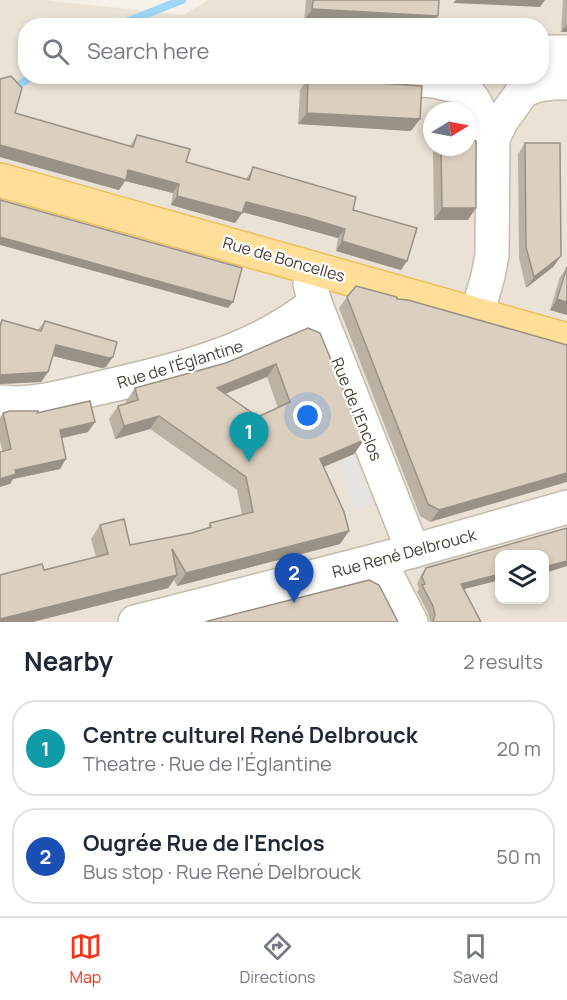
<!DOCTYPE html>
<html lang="en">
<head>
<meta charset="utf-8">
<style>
	body { margin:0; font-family:Manrope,sans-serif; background:#f2f2f3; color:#1f2937 }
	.controls { position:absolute; right:18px; bottom:18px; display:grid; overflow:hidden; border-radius:12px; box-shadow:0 3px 9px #0003 }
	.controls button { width:54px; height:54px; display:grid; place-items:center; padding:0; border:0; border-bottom:2px solid #e0e1e3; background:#fff; color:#1f2937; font:30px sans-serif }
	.compass { position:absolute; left:423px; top:102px; width:54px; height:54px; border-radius:50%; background:#fff; box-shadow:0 3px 9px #0003; rotate:80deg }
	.you { position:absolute; left:308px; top:416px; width:21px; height:21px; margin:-15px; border:4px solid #fff; border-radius:50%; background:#1a73e8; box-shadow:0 0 0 9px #1a73e833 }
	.badge { display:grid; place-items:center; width:39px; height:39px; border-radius:50%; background:#ff3115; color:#fff; font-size:20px; font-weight:700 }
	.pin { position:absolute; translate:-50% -50px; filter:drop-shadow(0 2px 3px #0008) }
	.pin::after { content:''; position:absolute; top:32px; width:21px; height:18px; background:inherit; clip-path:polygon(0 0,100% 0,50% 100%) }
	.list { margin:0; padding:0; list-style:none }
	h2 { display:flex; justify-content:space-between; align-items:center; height:78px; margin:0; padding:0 24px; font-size:26px }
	h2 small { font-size:20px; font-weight:400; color:#747a83 }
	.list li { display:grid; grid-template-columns:39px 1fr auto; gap:18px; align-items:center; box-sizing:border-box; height:96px; margin:0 12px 12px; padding:0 12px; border:2px solid #e0e1e3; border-radius:24px }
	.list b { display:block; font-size:22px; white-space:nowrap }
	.list p { margin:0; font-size:20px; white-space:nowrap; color:#747a83 }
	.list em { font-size:20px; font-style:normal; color:#747a83 }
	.icon { flex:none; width:33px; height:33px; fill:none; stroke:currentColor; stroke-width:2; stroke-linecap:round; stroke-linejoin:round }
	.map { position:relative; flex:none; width:567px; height:622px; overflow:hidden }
	.search { position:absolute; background:#fff; box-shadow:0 3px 9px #0003; left:18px; right:18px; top:18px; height:66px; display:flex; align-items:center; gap:15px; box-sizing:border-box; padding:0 21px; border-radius:24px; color:#747a83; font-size:22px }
	.sheet { height:294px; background:#fff }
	nav { display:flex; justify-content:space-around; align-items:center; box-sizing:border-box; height:84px; border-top:2px solid #e0e1e3; background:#fff; font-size:16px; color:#747a83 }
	nav a { display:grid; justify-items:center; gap:3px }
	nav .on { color:#ff3115 }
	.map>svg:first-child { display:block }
</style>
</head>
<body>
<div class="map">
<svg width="567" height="622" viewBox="0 0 567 622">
	<rect width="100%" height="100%" fill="#f5f1e8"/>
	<g fill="#eae3d5" fill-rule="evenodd">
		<path d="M0,0H44L183,15L208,0H567V493L360,548L398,622H0ZM26,26H542V76H26ZM432,111H468V147H432Z"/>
		<path d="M567,521V622H429L403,572ZM500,554H544V600H500Z"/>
	</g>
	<path fill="#e6e3e0" d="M353,454L373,504L356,511L336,461Z"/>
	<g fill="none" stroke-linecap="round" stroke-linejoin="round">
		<g stroke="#9fd5f7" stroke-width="8">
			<path d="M116,26L182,0"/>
			<path d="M11,90L33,76"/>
		</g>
		<defs>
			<g id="minor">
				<path d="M542,52H567"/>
				<path d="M375,76L434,81L460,87"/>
				<path d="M461,76L460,87L468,93L474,101L493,138L492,255L488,276L477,314"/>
				<path d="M523,91C537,84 551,82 567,83"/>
				<path d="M493,138L502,120L523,91V76"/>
				<path d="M310,284L315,303L413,551"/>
				<path d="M0,402C33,406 63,396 95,389C171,372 254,353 315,303"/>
				<path d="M379,560L411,622"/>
				<path d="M135,622L413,551L567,507"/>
			</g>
			<path id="major" d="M0,180L567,340"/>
		</defs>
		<use href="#minor" stroke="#c5bbac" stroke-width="36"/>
		<use href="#major" stroke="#eebe5d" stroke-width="36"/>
		<use href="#minor" stroke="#fff" stroke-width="33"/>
		<use href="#major" stroke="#ffde97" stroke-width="33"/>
	</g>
	<g fill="#bcb2a4" fill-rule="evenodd">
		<path d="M306,0H439L431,26H389L304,21Z"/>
		<path d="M563,0H567V32H561Z"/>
		<path d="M308,78L411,131L298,124L300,90Z"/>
		<path d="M0,79L15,113L130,146L137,135L186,162L246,179L253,167L353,210L401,270L336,251L338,238L299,227L242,212L235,223L171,205L173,193L125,181L119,190L0,157Z"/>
		<path d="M525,143L561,256L553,267L526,288L519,258L518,154Z"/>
		<path d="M437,147H468V220H434L433,153Z"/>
		<path d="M567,267V315L550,310L560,277Z"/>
		<path d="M347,297L397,299L567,345L430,522L420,516L339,308Z"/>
		<path d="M2,320L38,330L45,321L106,367L102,368L53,356L48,372L41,382L0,384V323Z"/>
		<path d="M308,328L364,440L354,454L324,467L349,531L340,544L177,586L174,580L168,588L32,622H0L44,570L96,557L91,539L100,525L130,545L192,533L207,529L210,523L242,515L237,490L150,429L115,439L109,419L118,406L126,404V401L135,388L226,363ZM267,377L278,408L258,417L225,394Z"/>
		<path d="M3,413L88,432L62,438L60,469L13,479L10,484L0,441V417Z"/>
		<path d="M567,528V566L544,573V555H500V580L464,589L481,622H430L428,613L417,592L419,589L417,584L421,575L426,568Z"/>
	</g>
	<g fill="#999186">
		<path d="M456,0H545L540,7L453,3Z"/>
		<path d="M312,9L438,16L431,26H389L304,21Z"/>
		<path d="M567,24V32H561Z"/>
		<path d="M307,113L420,119L411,131L298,124Z"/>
		<path d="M0,145L128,170L179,184L173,193L125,181L119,190L0,157Z"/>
		<path d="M177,196L242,213L235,223L171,205Z"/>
		<path d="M246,202L306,217L345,229L338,238L239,211Z"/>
		<path d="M442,208H476L468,220H434Z"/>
		<path d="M0,237L233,302L228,308L0,245Z"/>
		<path d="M342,241L407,261L401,270L336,251Z"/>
		<path d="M561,256L553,267L526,288L534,277Z"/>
		<path d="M557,299L567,302V315L550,310Z"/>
		<path d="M56,345L113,357L106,367L102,368L49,355Z"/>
		<path d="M276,364L267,377L207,401L217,388Z"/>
		<path d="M48,372L41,382L0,384V375Z"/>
		<path d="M159,416L150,429L115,439L124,426Z"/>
		<path d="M95,422L88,432L53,440L60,430Z"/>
		<path d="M364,440L354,454L311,472L320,459Z"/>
		<path d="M66,459L60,469L13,479L10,484L0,487V479L15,470Z"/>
		<path d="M567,473V482L430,522L439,510Z"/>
		<path d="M349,531L340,544L177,586L186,573Z"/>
		<path d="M567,561V566L544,573V567Z"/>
		<path d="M500,574V580L456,591L461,584Z"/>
		<path d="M177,575L168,588L32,622H0V619Z"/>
	</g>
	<g fill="#dbcfbf" stroke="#999186" stroke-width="1.5" fill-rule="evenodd">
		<path d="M313,0H439L438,16L312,9Z"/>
		<path d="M260,21L296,23V26H260Z"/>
		<path d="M11,76L22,88L15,113L133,147L137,135L190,149L186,162L249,180L253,167L356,197L353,210L417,228L407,261L342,241L345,229L306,217L246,202L242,213L177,196L179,184L128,170L126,180L0,145V79Z"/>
		<path d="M308,78L422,86L420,119L307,113Z"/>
		<path d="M468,141H476V208H442L441,147H468Z"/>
		<path d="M525,143H560L561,256L534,277L526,247Z"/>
		<path d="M0,200L242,268L233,302L0,237Z"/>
		<path d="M567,267V302L557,299Z"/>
		<path d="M356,286L397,297V299L408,300L567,345V473L439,510L428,504L347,297Z"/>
		<path d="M2,320L41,331L45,321L117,342L113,357L109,358L56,345L48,372L0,375V327Z"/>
		<path d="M308,328L320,333L364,440L320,459L344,512L349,531L186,573L172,549L177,575L0,619V575L42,564L44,570L108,554L100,525L124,519L130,545L192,533L211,527L210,523L253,512L246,477L159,416L124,426L118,406L138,400L135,388L226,363ZM276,364L290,402L258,417L217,388Z"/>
		<path d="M90,401L95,422L60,430L66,459L15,470L16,474L0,479V452L11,449L3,413L10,411H38L37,413Z"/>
		<path d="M567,528V561L544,567V555H500V574L461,584L481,622H433L435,615L433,606L422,585L425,584L422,577L426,568Z"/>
		<path d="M369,580L379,585L398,622H208V621Z"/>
	</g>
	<g text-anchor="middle" stroke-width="4.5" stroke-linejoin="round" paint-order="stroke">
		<g font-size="16" fill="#494136" stroke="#fff">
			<text transform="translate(284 259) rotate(16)" y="6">Rue de Boncelles</text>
			<text transform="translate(180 364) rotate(-17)" y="6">Rue de l'Églantine</text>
			<text transform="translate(357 409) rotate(68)" y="6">Rue de l'Enclos</text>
			<text transform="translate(404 553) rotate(-15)" y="6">Rue René Delbrouck</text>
		</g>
	</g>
</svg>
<div class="controls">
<button><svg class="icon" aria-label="layers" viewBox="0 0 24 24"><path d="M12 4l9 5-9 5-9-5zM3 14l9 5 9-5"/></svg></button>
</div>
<svg class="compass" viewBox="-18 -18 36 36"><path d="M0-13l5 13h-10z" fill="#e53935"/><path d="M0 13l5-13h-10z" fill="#747a83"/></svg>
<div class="you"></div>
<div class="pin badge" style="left:249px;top:462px;background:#0f9aa8">1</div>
<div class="pin badge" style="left:294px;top:603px;background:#1a4fb4">2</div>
<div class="search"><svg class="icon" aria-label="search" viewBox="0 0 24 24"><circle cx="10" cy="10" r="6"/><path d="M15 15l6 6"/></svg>Search here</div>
</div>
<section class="sheet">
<h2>Nearby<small>2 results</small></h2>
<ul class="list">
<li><span class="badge" style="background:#0f9aa8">1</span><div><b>Centre culturel René Delbrouck</b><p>Theatre · Rue de l'Églantine</p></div><em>20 m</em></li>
<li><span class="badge" style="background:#1a4fb4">2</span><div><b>Ougrée Rue de l'Enclos</b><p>Bus stop · Rue René Delbrouck</p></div><em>50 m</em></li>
</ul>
</section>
<nav>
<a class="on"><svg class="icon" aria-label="map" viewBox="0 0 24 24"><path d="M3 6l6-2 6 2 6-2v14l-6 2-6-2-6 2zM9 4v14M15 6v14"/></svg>Map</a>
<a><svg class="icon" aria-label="directions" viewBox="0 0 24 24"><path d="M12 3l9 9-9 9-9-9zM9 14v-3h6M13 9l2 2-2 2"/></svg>Directions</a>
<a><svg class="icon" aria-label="saved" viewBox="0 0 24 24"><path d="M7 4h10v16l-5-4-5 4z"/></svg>Saved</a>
</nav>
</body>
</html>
